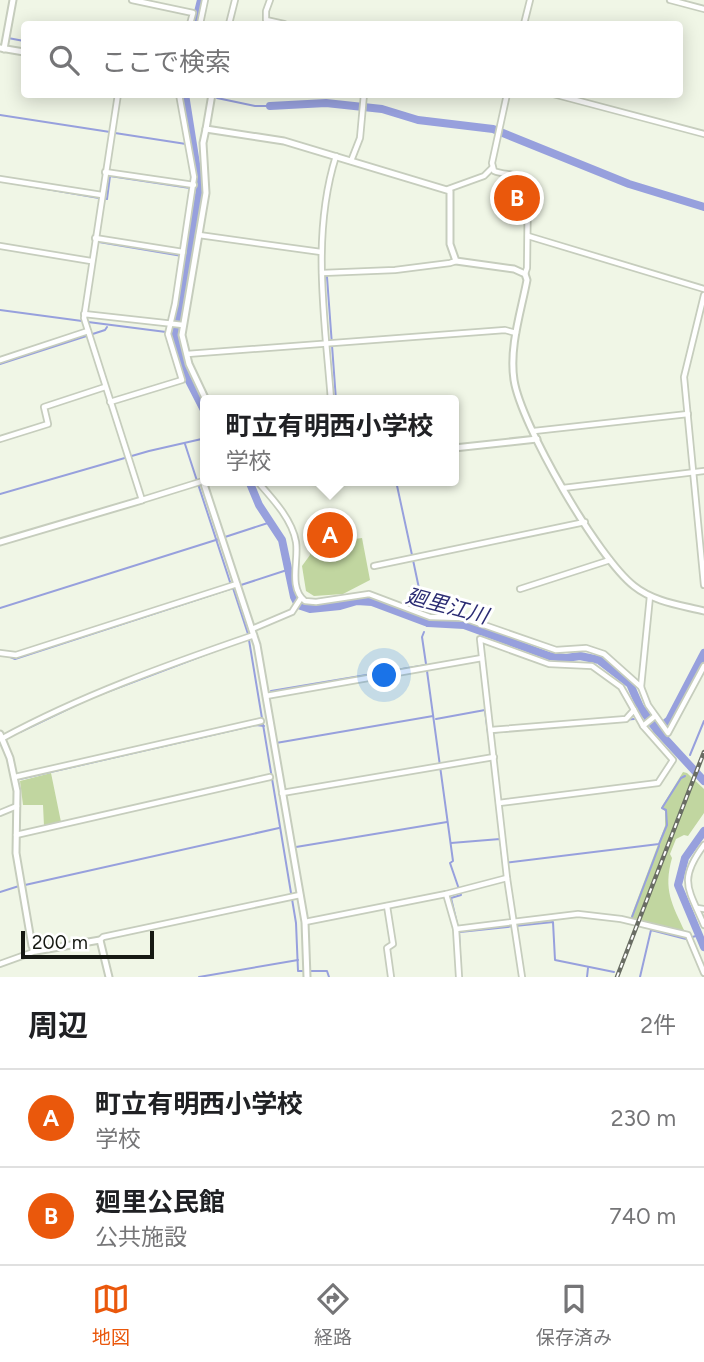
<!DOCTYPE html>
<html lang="ja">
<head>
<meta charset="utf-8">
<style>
	body { margin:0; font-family:Figtree,"Noto Sans JP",sans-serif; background:#f2f2f2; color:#202124 }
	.scale { position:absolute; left:21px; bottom:18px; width:133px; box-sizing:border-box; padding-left:7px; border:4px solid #161913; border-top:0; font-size:19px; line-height:24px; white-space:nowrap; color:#161913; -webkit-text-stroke:5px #fff; paint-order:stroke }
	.you { position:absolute; left:385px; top:676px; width:24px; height:24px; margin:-18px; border:5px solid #fff; border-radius:50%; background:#1a73e8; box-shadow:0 0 0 10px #1a73e833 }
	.badge { display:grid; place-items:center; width:46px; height:46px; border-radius:50%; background:#ea580c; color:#fff; font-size:23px; font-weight:700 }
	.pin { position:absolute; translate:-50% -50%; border:4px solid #fff; box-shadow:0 2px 7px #0006 }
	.popup { position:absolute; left:200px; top:395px; width:259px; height:91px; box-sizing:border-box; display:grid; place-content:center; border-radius:7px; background:#fff; filter:drop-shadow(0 2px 5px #0005); font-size:23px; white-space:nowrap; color:#757577 }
	.popup b { font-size:26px; color:#202124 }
	.popup::after { content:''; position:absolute; left:50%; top:100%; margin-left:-14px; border:14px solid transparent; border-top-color:#fff }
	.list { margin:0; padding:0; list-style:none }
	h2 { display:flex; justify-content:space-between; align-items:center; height:91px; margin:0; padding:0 28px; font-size:30px }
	h2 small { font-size:23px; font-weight:400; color:#757577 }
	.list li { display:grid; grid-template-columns:46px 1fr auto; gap:21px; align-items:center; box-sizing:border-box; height:98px; padding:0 28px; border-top:2px solid #e0e0e0 }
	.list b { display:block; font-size:26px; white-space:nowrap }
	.list p { margin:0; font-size:23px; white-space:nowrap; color:#757577 }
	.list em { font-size:23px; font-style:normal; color:#757577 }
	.icon { flex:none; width:38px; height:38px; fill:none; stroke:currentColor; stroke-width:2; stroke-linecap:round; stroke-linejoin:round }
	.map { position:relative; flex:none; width:704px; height:977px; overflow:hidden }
	.search { position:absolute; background:#fff; box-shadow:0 4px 18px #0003; left:21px; right:21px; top:21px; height:77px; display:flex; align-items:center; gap:18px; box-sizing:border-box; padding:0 24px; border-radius:7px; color:#757577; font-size:26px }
	.sheet { height:287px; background:#fff }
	nav { display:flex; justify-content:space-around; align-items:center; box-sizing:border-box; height:98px; border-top:2px solid #e0e0e0; background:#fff; font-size:19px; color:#757577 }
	nav a { display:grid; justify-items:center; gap:4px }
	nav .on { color:#ea580c }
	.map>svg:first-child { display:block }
</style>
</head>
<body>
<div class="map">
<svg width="704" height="977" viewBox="0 0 704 977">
	<rect width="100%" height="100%" fill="#f0f6e6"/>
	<g fill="#c1d6a0">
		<path d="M362,538L370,580L343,594L314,596L306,591L302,566L310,555L309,545Z"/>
		<path d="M683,772L687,773L704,789V813L688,836L684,835L676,839L670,854L672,858C663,890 672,904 685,932L630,919L665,826V811L661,808Z"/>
		<path d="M51,773L61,822L44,826L43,805H23L20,781Z"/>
	</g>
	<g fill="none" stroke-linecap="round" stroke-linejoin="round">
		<g stroke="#97a0dd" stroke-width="2">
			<path d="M8,38L24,41"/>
			<path d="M217,98L255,106H270"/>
			<path d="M0,115L110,132"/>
			<path d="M115,133L186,144"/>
			<path d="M0,181L99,198"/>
			<path d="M197,189H200"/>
			<path d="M105,199H107L110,176L190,188"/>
			<path d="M99,242L188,257"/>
			<path d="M327,277L336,400L387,396V400"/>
			<path d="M0,310L82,321"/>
			<path d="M88,322L166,332"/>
			<path d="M0,364L105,330L107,327"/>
			<path d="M185,444L231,585"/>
			<path d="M396,481L412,555"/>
			<path d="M0,494L149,451L206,438"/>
			<path d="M225,537L271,522"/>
			<path d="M413,560L424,612L421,621"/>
			<path d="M241,585L287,570"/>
			<path d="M0,608L219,539"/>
			<path d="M427,626L428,623"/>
			<path d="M424,632L422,637L426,664"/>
			<path d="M249,640L296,923L298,971H304"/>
			<path d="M8,656L15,659L233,588L248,634"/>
			<path d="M427,671L453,861L450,863L461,895L451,898L459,932L461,977"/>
			<path d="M271,691L426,665"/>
			<path d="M99,695L231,645"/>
			<path d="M641,716L644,713"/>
			<path d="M436,719L485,710L488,733L634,719"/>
			<path d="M20,732L91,698"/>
			<path d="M276,743L433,716"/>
			<path d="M690,755L704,721"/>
			<path d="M20,779L256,725L264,726"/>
			<path d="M451,843L500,839L503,863L659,844L667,825L666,810L662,808L681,778L685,776"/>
			<path d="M296,847L447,822"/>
			<path d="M25,885L279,828"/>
			<path d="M0,892L19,886"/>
			<path d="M632,917L659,846"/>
			<path d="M460,932L553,922L555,960L614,972"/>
			<path d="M310,971H327L329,977"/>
			<path d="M199,977L298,960"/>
			<path d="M587,977L588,968"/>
			<path d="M640,977L651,930L686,939L699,935"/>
		</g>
		<g stroke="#97a0dd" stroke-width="8">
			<path d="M195,24L201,0"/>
			<path d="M185,94L200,189L175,339L186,375L206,414"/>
			<path d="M270,106L326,103L382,109L418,120L493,129L629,184L704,207"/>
			<path d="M249,481L259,505L282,540L294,597L298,605L310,609L340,606L357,601L372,602L428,623L464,625L549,656L566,658L580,656L599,660L630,684L640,707L657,730L704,781"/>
			<path d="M657,730L669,720L704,653"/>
			<path d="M704,831L685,858L678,885L704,947"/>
		</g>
		<defs>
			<g id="minor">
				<path d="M132,0L193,13L190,24"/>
				<path d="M270,0L266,11V20L284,24"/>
				<path d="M670,0L704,9"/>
				<path d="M200,24L205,0"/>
				<path d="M229,24L235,0"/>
				<path d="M524,24L530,0"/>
				<path d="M118,94L84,318L142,500L203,481"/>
				<path d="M507,94L492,163L494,171C506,176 519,172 528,183L527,268L525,274"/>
				<path d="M553,94L704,134"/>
				<path d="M351,161L360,138L364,94"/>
				<path d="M105,172L194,185"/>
				<path d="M0,179L102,195"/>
				<path d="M448,189L484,176L492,168"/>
				<path d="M199,235L321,252"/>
				<path d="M528,236L704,289"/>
				<path d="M95,238L183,252"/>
				<path d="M0,246L91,261"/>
				<path d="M322,273L395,270L450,263L456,261"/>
				<path d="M704,295L684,377L704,585"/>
				<path d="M84,314L183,325"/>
				<path d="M187,354L505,330L516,333"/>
				<path d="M0,360L88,331"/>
				<path d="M331,400C325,320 311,235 336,156"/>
				<path d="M110,402L182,380L168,334L175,304L194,177L179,94"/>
				<path d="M534,431L688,414"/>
				<path d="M0,439L48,424L44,407L105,387"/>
				<path d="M257,481C272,498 292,519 296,542C299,560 288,588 305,601L316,602L369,594L430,617L464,618L556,650L586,648L604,654L641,687"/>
				<path d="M563,488L704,471"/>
				<path d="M374,566L585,522"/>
				<path d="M520,589L610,560"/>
				<path d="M650,596L641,687L648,705L668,733L704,666"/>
				<path d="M252,629L292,612L301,598"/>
				<path d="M0,653L16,655L237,584"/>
				<path d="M266,696L482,658"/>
				<path d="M643,726L655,716"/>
				<path d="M491,730L626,719L634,710L643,726L673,760L658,783L499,803"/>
				<path d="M1,739C82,695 167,665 254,635"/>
				<path d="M15,777L261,721"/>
				<path d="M282,793L494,757"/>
				<path d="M0,813L17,806"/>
				<path d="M16,835L270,777"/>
				<path d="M704,845C678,880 688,888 704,925"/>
				<path d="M446,894L456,929L459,977"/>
				<path d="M387,906L393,944L387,948L391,977"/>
				<path d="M697,908L704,909"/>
				<path d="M305,922L446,894L507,878"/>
				<path d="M456,929L578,914L621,919L688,935L704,973"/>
				<path d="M100,940L103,937L300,895"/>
				<path d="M0,964L36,951"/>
				<path d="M522,977L507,878L480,639L549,664L592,666L621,687L634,710"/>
			</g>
			<g id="tertiary">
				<path d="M0,48L24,52"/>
				<path d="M4,49L13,0"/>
				<path d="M212,94L206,129L284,141L450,191V244L456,261L514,269L525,274L527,280C521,312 509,347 514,380C521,425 598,558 634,586C654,602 680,605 704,611"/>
				<path d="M206,129L203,143L206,193L182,335L189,364L206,400"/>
				<path d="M454,448L537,439"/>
				<path d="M206,480L203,481L257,645L305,922L307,977"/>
				<path d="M0,542L142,500"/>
				<path d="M0,734L10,758L17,791L16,853L32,946L36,951L100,940L109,977"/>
			</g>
		</defs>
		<use href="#minor" stroke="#c6cdbd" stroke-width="8"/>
		<use href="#tertiary" stroke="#c6cdbd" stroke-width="9"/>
		<use href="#minor" stroke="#fff" stroke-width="4.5"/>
		<use href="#tertiary" stroke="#fff" stroke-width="5"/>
		<defs>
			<path id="rail" d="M617,977L704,752"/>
		</defs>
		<use href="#rail" stroke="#696d63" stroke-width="4.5"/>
		<use href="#rail" stroke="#fff" stroke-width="2" stroke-dasharray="5" stroke-linecap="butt"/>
	</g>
	<g text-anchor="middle" stroke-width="6" stroke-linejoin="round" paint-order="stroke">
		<g font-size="21" font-style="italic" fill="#2b2c73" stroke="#fff">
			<text transform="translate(447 606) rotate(15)" y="7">廻里江川</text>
		</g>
	</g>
</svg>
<div class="scale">200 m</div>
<div class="you"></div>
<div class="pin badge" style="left:330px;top:535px">A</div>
<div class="popup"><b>町立有明西小学校</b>学校</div>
<div class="pin badge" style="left:517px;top:198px">B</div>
<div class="search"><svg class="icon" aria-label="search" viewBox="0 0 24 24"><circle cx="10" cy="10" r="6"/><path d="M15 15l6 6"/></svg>ここで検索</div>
</div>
<section class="sheet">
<h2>周辺<small>2件</small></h2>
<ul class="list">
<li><span class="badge">A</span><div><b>町立有明西小学校</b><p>学校</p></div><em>230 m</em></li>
<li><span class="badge">B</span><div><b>廻里公民館</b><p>公共施設</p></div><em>740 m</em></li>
</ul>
</section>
<nav>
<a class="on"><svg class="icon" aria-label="map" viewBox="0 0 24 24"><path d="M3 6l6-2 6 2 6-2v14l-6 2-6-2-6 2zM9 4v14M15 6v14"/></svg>地図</a>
<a><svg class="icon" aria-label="directions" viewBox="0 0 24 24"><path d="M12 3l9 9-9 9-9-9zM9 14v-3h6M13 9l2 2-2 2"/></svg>経路</a>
<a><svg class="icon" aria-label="saved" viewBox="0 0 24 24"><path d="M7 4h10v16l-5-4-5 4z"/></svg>保存済み</a>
</nav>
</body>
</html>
